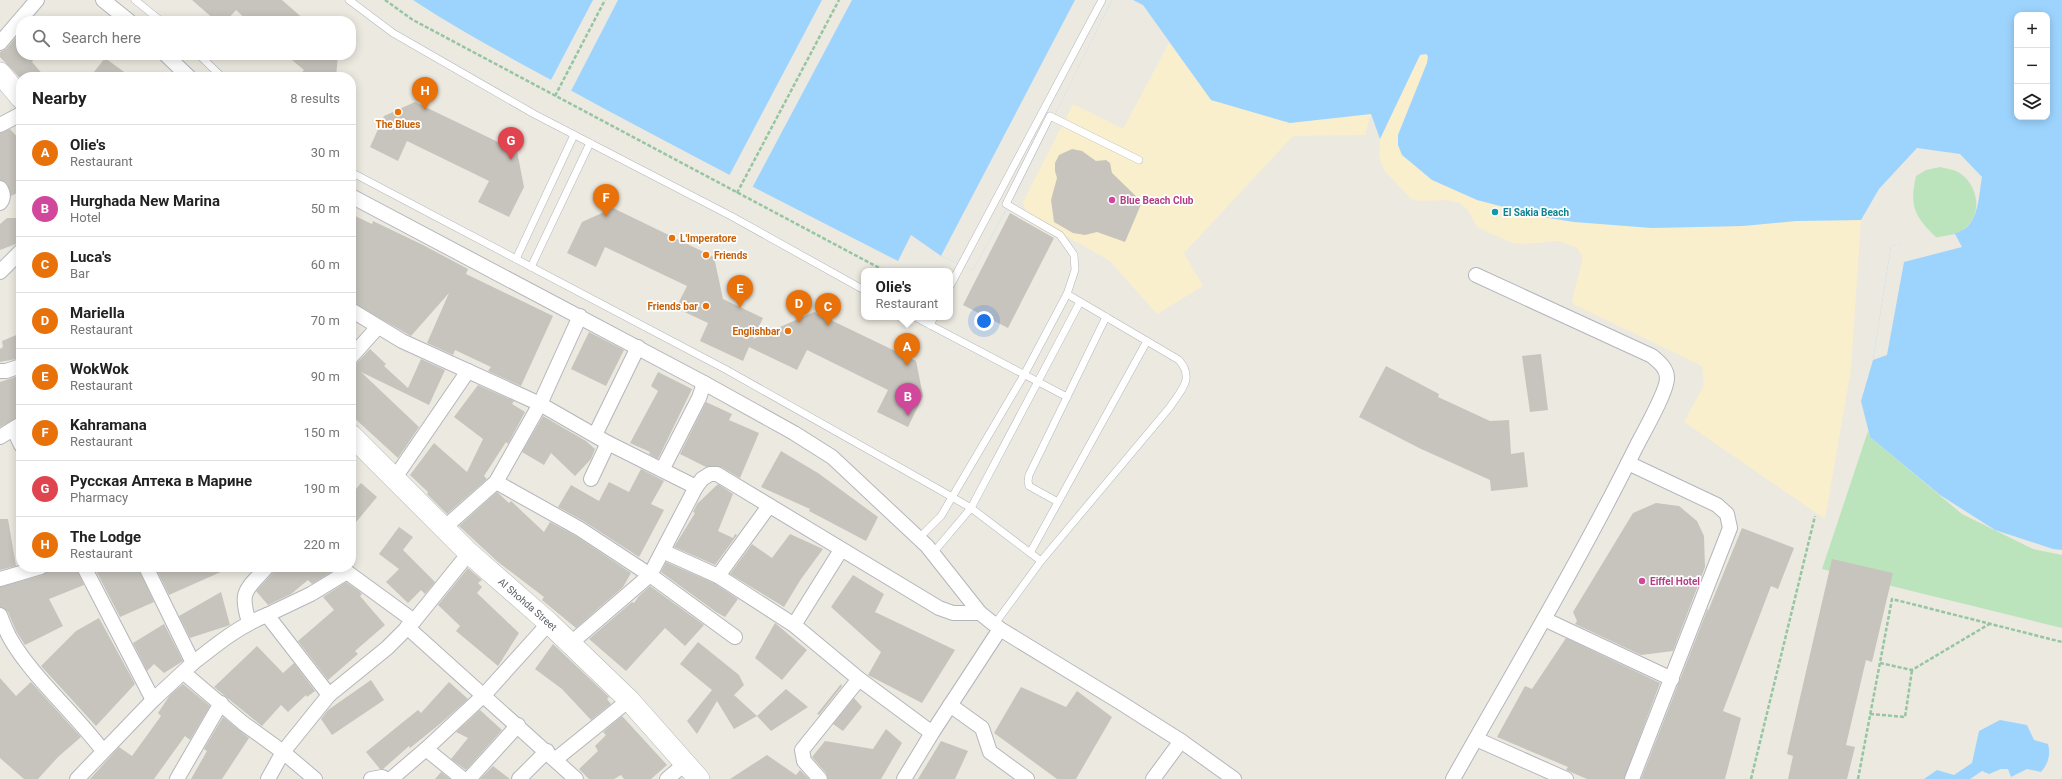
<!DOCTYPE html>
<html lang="en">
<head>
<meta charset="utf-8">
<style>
	body { margin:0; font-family:Roboto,sans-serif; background:#f6f6f6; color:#222 }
	.controls { position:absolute; right:12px; top:12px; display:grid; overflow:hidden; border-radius:8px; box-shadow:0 2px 10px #0003 }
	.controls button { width:36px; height:36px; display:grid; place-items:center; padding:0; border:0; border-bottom:1px solid #e0e0e0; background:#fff; color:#222; font:20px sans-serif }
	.you { position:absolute; left:984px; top:321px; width:14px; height:14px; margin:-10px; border:3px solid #fff; border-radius:50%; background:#1a73e8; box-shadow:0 0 0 6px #1a73e833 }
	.badge { display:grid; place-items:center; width:26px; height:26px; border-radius:50%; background:#e8382a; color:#fff; font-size:13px; font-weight:700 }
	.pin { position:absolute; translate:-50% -33px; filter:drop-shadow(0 1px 2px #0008) }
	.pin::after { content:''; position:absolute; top:21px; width:14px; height:12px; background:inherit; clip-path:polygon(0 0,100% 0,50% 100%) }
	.popup { position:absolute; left:861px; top:268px; width:92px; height:52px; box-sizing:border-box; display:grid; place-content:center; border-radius:8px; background:#fff; filter:drop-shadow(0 1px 3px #0005); font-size:13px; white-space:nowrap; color:#767676 }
	.popup b { font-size:15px; color:#222 }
	.popup::after { content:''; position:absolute; left:50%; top:100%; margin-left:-8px; border:8px solid transparent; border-top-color:#fff }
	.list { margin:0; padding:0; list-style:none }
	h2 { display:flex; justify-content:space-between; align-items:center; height:52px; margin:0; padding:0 16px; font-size:17px }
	h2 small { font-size:13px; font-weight:400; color:#767676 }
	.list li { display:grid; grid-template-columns:26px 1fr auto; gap:12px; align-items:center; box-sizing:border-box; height:56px; padding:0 16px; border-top:1px solid #e0e0e0 }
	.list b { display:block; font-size:15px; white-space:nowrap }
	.list p { margin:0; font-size:13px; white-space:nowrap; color:#767676 }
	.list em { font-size:13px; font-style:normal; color:#767676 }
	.icon { flex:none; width:22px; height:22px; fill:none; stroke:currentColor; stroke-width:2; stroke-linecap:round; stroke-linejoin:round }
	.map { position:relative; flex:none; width:2062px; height:779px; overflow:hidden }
	.search { position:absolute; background:#fff; box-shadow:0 2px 10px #0003; left:16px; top:16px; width:340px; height:44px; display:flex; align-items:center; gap:10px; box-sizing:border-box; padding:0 14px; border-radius:16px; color:#767676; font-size:15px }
	.panel { position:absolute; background:#fff; box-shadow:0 2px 10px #0003; left:16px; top:72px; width:340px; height:500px; border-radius:16px }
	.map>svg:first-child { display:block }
</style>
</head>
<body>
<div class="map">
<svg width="2062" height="779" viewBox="0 0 2062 779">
	<rect width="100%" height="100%" fill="#ece9e0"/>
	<g fill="#bce4bc">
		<path d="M1940,167C1947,169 1954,169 1961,174C1979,187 1983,216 1963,230C1956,235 1946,236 1937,238C1915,217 1909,207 1916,176L1926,170Z"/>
		<path d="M1868,431L1870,437L1962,514L2033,549L2062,555V628L1822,569Z"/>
	</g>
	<g fill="#f9efcd">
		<path d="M1169,43L1212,100L1290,123L1371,114L1365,135L1293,136L1184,253L1203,286L1157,314L1110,261L1027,214L1023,202L1073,104L1123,129Z"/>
		<path d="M1423,53L1426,54L1428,60L1398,134V145L1477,200L1542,217L1574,222L1652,228L1743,226L1796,221L1861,220L1851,369L1825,519L1684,422L1704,385L1702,366L1575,305L1572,300L1582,262V256L1577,248L1559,241L1525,244L1513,243L1494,235L1477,227L1467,209L1460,203L1444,200L1421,201L1411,199L1384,170L1379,156L1380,139L1418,59Z"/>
	</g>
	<g fill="#9dd4fe" fill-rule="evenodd">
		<path d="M413,0H1112L1023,179L973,270L941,256L911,235L898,261C799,211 700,160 603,108C539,73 474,40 413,0Z"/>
		<path d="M1133,0H2062V550L2053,549L1995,530L1940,495L1870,437L1861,401L1873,360L1891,246C1908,243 1956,238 1967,227C1979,216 1979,193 1982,177L1960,154L1917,148L1879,189L1861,220L1796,221L1743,226L1652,228L1574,222L1542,217L1477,200L1432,180L1402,155L1398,145V135L1427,63L1428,56L1426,54L1420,55L1380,139L1371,114L1290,123L1211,100L1143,5ZM2017,15H2047V117H2017Z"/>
		<path d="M2000,720L2027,725L2034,740L2048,744C2051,755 2048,764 2041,772L2027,769L2011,777L2008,769H2001L1989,774L1982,771L1970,779H1924L1937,770L1954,775L1972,763L1979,731Z"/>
	</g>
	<g fill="#ece9e0">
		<path d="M593,0H618L571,91L551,80Z"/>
		<path d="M822,0H852L752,188L729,176Z"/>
		<path d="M1075,0H1112L1023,179L973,270L941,256Z"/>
		<path d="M1955,234L1962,247L1904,262L1887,355L1873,360L1891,246Z"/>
	</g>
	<g fill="#c7c4bd">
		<path d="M192,0H282L306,21H248L236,10L226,21H216Z"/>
		<path d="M21,32V55H36L32,62L45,77H19L0,57V52L6,49Z"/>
		<path d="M286,55H338L336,77H298L304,70Z"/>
		<path d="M105,58L131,77H90Z"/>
		<path d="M415,102L517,151L524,187L509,217L478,202L489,181L407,141L398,161L370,147L384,116Z"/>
		<path d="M10,129L21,141V191L11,196L7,184L0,180V133Z"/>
		<path d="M1072,149L1082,151L1096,161L1106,160L1110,163L1112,173L1142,202L1125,242L1097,232L1085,235L1073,233L1054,222L1051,200L1057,178L1055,171V163L1059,155Z"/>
		<path d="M613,208L714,257L723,299L763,318L753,339L814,312L916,361L923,396L908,427L877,412L888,390L807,350L797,370L749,347L743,361L700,341L708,323L676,308L687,286L605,247L596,267L567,253L582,222Z"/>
		<path d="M1010,213L1054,238L1008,328L963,305Z"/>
		<path d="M351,214L372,224L373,221L423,245L468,269L466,274L553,316L521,386L488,371L491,367L455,350L453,355L427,343L449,293L411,336L351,302Z"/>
		<path d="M7,218H21V242L0,250V224Z"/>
		<path d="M589,332L624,350L606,386L571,369Z"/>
		<path d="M21,333V358L0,362V349L3,347L2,341Z"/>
		<path d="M370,349L386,364L384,366L408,388L421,359L445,370L429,405L361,372L419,427L398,458L351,415V365L357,363Z"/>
		<path d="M1541,354L1548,410L1530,412L1522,356Z"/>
		<path d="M1386,366L1439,394L1438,397L1490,421L1509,420L1511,454L1524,452L1528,487L1491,491L1490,480L1419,448L1359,417Z"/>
		<path d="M658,372L692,389L658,459L649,454L650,452L630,443L658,391L651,386Z"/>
		<path d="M21,375V416L0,427V382Z"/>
		<path d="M478,385L514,401L512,404L525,412L508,444L506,442L484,476L487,479L447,514L427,494L428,492L410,475L434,443L467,472L483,439L454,417Z"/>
		<path d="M706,402L732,414L729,420L759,433L740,478L721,467H706L680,454Z"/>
		<path d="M543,416L586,441L595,449L591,459L575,476L551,453L544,465L522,452Z"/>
		<path d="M781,451L818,473L878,517L866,541L809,511L810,509L761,487Z"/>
		<path d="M641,469L664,481L651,504L664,510L639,557L585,522L558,507L571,485L599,501L609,482L629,492Z"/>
		<path d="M361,483L377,497L351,528V495Z"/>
		<path d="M718,484L733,494L718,531L733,538L735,534L737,535L715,565L674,547L695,513L693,512L697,504Z"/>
		<path d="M497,492L509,503L511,501L544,532L550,522L576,536L631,573L623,587L576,628L542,600L544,597L498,562L459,526Z"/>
		<path d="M1656,503L1679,506L1697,521L1704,536L1705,567L1673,651L1641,655L1575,624L1577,621L1573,612L1633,513Z"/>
		<path d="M0,519H8L16,566L0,570Z"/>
		<path d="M399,527L413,537L403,550L435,582L425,594L421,590L408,603L386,582L399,569L379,554Z"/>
		<path d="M1742,528L1794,548L1778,589L1771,586L1723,711L1741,718L1725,779H1641L1708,608V611Z"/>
		<path d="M790,534L823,549L801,579L784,607L730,574L752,544L772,558Z"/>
		<path d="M1832,559L1893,573L1872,662L1866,660L1846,745L1855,747L1847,779H1788L1793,756L1787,754Z"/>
		<path d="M666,562L714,583L738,599L725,617L716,612L661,572Z"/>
		<path d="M58,567H76L84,585L49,599L63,626L25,645L16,631L8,612L0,607V587L43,575L49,570Z"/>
		<path d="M94,567H138L154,602L120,617Z"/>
		<path d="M155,567H232L169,595Z"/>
		<path d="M276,567H332L333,571L312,584L308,580L291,594L268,605L256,591L273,573Z"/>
		<path d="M468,568L482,580L478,583L482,587L477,593L519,633L498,666L456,631L460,626L438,605Z"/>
		<path d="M853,575L884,594L875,612L955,650L922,703L868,675L881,652L831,607Z"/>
		<path d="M346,582L359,591L362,594L360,596L385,625L355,651L358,654L328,680L298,641L334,610L323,597Z"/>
		<path d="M650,586L704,625L685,646L665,628L626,671L589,639L632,602L634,603L639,596Z"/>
		<path d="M221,592L230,625L190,638L179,616Z"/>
		<path d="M99,618L135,684L96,726L41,666L76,631Z"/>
		<path d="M775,623L807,650L782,680L755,658Z"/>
		<path d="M164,624L183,661L164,673L154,664L147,671L133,643Z"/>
		<path d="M1566,638L1660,683L1624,779H1587L1566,770L1568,767L1497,737L1525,686L1532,689Z"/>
		<path d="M698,642L739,675L744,685L734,695L757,716L734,729L717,701L697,734L687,721L712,690L680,664Z"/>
		<path d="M553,644L609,697L607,699L611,704L591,720L562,689L535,669Z"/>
		<path d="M257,646L283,673L294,663L315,691L307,697L306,695L288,712L281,705L262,726L214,687Z"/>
		<path d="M0,678L16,696L31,682L81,737L58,757L38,779H24L0,758Z"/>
		<path d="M371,680L384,700L332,735L321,719L328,710Z"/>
		<path d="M449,682L468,699L441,723L410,748L409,746L383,769H380L366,752L418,710L421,713Z"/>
		<path d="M183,684L210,706L190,740L185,736L154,779H90L119,747L132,756L161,716L158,713L170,695Z"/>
		<path d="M841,684L842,686L819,715L817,714Z"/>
		<path d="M1021,687L1066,707L1077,691L1112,717L1076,779H1057L994,733Z"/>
		<path d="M786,689L808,707L771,731L757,716Z"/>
		<path d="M854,698L862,707L843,731L833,724Z"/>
		<path d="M480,710L502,730L466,770L451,759L468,738L456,732Z"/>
		<path d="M622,716L667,765L651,779H624L621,775L614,779H589L579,769L598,751L595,746L606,735L603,732Z"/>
		<path d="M223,717L249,738L222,779H191L207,751L204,749Z"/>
		<path d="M886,729L902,743L881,779H828L826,773L812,757L825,741L873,749Z"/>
		<path d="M941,741L968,751L955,779H918Z"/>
		<path d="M767,755L796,775L800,770L809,779H730Z"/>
		<path d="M493,766L510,779H480Z"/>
		<path d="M441,772L450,779H435Z"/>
	</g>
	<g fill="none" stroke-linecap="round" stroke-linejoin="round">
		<defs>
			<g id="lane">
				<path d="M135,0L161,21"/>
				<path d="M349,0L393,33L534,114L731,216L864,290"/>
				<path d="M199,55L222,77"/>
				<path d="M351,172L725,369L931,485L971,508L1041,561L994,625"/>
				<path d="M516,259L574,135"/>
				<path d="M531,267L590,143"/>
				<path d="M950,286L1102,0"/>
				<path d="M915,317L1067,397"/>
				<path d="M930,325L934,317"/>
				<path d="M1058,502L1029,486L1028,481L1029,475L1106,317"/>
				<path d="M919,538L941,516L1024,375L1067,294L1075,270L1074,255L1060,235L1006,204L1050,116L1139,160"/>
				<path d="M933,553L971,508L1080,302"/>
				<path d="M1030,553L1147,341"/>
				<path d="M1041,561L1170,407C1181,390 1195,379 1179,360L1067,294"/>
			</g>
			<g id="street">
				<path d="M103,0L129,21"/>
				<path d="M0,43L37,0"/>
				<path d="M166,55L189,77"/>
				<path d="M0,125L21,114"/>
				<path d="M0,188C4,194 4,198 0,203"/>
				<path d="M351,196L704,383L794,433L832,457L927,546L980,613L1000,629L1118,701L1181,741L1234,779"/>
				<path d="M0,272L21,251"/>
				<path d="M351,310L402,341L540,404L608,443L696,487"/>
				<path d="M351,357L377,328"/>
				<path d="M0,371H6L21,366"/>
				<path d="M14,430L21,445"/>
				<path d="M595,435L638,347"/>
				<path d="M0,437L21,424"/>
				<path d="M1628,463L1717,505L1727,514L1730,528L1632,779"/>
				<path d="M662,470L699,398L704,383"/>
				<path d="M394,479L468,371"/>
				<path d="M591,479L608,443"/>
				<path d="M496,482L580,529L650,575L735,637"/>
				<path d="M444,528L496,482L540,404L580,316"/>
				<path d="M664,549L669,554L718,576L794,625L859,679L932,733"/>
				<path d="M84,567L153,700"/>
				<path d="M340,567L414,621"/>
				<path d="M718,576L769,506"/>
				<path d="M0,579L41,567"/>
				<path d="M0,615C3,623 6,631 10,638C32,677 76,714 103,751"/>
				<path d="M1544,619L1672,679"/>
				<path d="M249,622C239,591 246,590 267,567"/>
				<path d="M794,625L841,550"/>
				<path d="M407,627L576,779"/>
				<path d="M571,643L650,575L696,487L702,479L710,474H717L939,608L953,613H980"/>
				<path d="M193,663C217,644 239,626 267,615"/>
				<path d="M184,673L243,723L283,752L315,779"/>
				<path d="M329,695L267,615L311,594L347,572"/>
				<path d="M950,705L982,728L990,752L1027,779"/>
				<path d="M1476,739L1566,779"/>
				<path d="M556,759L629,700"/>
				<path d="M77,779L153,700L193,663L146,567"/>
				<path d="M177,779L221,703"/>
				<path d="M268,779L283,752L329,695L387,648L414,621L469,553"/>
				<path d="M371,779L382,777L386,779"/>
				<path d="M391,779L426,749"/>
				<path d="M463,779L426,749L484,695L549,623"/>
				<path d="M469,779L518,725"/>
				<path d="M519,779L547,751"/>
				<path d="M667,779L686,763"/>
				<path d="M820,779L804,761L802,750L859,679"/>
				<path d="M904,779L932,733L1000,629"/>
				<path d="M1153,779L1181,741"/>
				<path d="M1453,779C1515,669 1580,560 1636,447C1643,433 1667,392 1667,378C1667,368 1659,362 1652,356L1476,275"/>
			</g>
			<g id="secondary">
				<path d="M0,73L21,98"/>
				<path d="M351,435L469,553L549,623L629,700L699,779"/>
			</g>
		</defs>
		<use href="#lane" stroke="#b3b6bb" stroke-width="8"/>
		<use href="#street" stroke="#b3b6bb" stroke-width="16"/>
		<use href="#secondary" stroke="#b4b7bd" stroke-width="22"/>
		<g stroke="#95c5a2" stroke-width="2.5" stroke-dasharray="4 2" stroke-linecap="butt">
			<path d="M385,0L413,20L885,271"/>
			<path d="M555,96L605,0"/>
			<path d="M737,193L839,0"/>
			<path d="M1880,663L1912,670L1991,623"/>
			<path d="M1870,714L1905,717L1912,670"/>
			<path d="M1751,779L1815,516"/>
			<path d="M1858,779L1892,599L2062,642"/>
		</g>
		<use href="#lane" stroke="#fff" stroke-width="7"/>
		<use href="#street" stroke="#fff" stroke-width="14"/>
		<use href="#secondary" stroke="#fff" stroke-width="21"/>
	</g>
	<g fill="#e8710a" stroke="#fff" stroke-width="1.5">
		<circle cx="398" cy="112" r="4"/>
		<circle cx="672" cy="238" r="4"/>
		<circle cx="706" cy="255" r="4"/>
		<circle cx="706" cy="306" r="4"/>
		<circle cx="788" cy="331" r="4"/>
	</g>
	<g fill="#d1479c" stroke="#fff" stroke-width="1.5">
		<circle cx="1112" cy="200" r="4"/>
		<circle cx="1642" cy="581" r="4"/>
	</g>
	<circle fill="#0f9aa8" stroke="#fff" stroke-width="1.5" cx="1495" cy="212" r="4"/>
	<g text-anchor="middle" stroke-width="3.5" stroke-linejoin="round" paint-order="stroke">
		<g font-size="10" font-weight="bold" fill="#c56008" stroke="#fff" text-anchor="start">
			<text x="398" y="128" text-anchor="middle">The Blues</text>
			<text x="680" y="242">L'Imperatore</text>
			<text x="714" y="259">Friends</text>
			<text x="698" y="310" text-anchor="end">Friends bar</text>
			<text x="780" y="335" text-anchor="end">Englishbar</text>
		</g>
		<g font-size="10" font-weight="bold" fill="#b23c85" stroke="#fff" text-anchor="start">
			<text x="1120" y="204">Blue Beach Club</text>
			<text x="1650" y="585">Eiffel Hotel</text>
		</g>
		<g font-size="10" font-weight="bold" fill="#0d838f" stroke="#fff" text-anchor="start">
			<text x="1503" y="216">El Sakia Beach</text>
		</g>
		<g font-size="10" fill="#595c61" stroke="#fff">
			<text transform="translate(528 604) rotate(41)" y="4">Al Shohda Street</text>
		</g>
	</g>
</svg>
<div class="controls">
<button>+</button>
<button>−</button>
<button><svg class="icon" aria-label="layers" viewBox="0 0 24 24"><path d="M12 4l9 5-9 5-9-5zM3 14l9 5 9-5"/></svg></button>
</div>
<div class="you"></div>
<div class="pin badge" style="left:907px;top:366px;background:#e8710a">A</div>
<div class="popup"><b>Olie's</b>Restaurant</div>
<div class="pin badge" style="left:908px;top:416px;background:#d1479c">B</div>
<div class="pin badge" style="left:828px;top:326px;background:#e8710a">C</div>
<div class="pin badge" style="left:799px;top:323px;background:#e8710a">D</div>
<div class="pin badge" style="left:740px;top:308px;background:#e8710a">E</div>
<div class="pin badge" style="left:606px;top:217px;background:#e8710a">F</div>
<div class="pin badge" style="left:511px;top:160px;background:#e0444e">G</div>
<div class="pin badge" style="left:425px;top:110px;background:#e8710a">H</div>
<div class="search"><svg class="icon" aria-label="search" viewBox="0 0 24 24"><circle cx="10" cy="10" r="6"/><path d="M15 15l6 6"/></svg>Search here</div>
<section class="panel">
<h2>Nearby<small>8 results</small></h2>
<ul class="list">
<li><span class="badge" style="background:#e8710a">A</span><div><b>Olie's</b><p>Restaurant</p></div><em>30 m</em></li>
<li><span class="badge" style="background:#d1479c">B</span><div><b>Hurghada New Marina</b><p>Hotel</p></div><em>50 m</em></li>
<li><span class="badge" style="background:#e8710a">C</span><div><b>Luca's</b><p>Bar</p></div><em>60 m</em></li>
<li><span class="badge" style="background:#e8710a">D</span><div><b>Mariella</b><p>Restaurant</p></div><em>70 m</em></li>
<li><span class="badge" style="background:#e8710a">E</span><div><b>WokWok</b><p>Restaurant</p></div><em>90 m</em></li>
<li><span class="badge" style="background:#e8710a">F</span><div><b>Kahramana</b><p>Restaurant</p></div><em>150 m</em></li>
<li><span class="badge" style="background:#e0444e">G</span><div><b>Русская Аптека в Марине</b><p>Pharmacy</p></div><em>190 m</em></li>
<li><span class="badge" style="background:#e8710a">H</span><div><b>The Lodge</b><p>Restaurant</p></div><em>220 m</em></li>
</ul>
</section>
</div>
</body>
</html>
